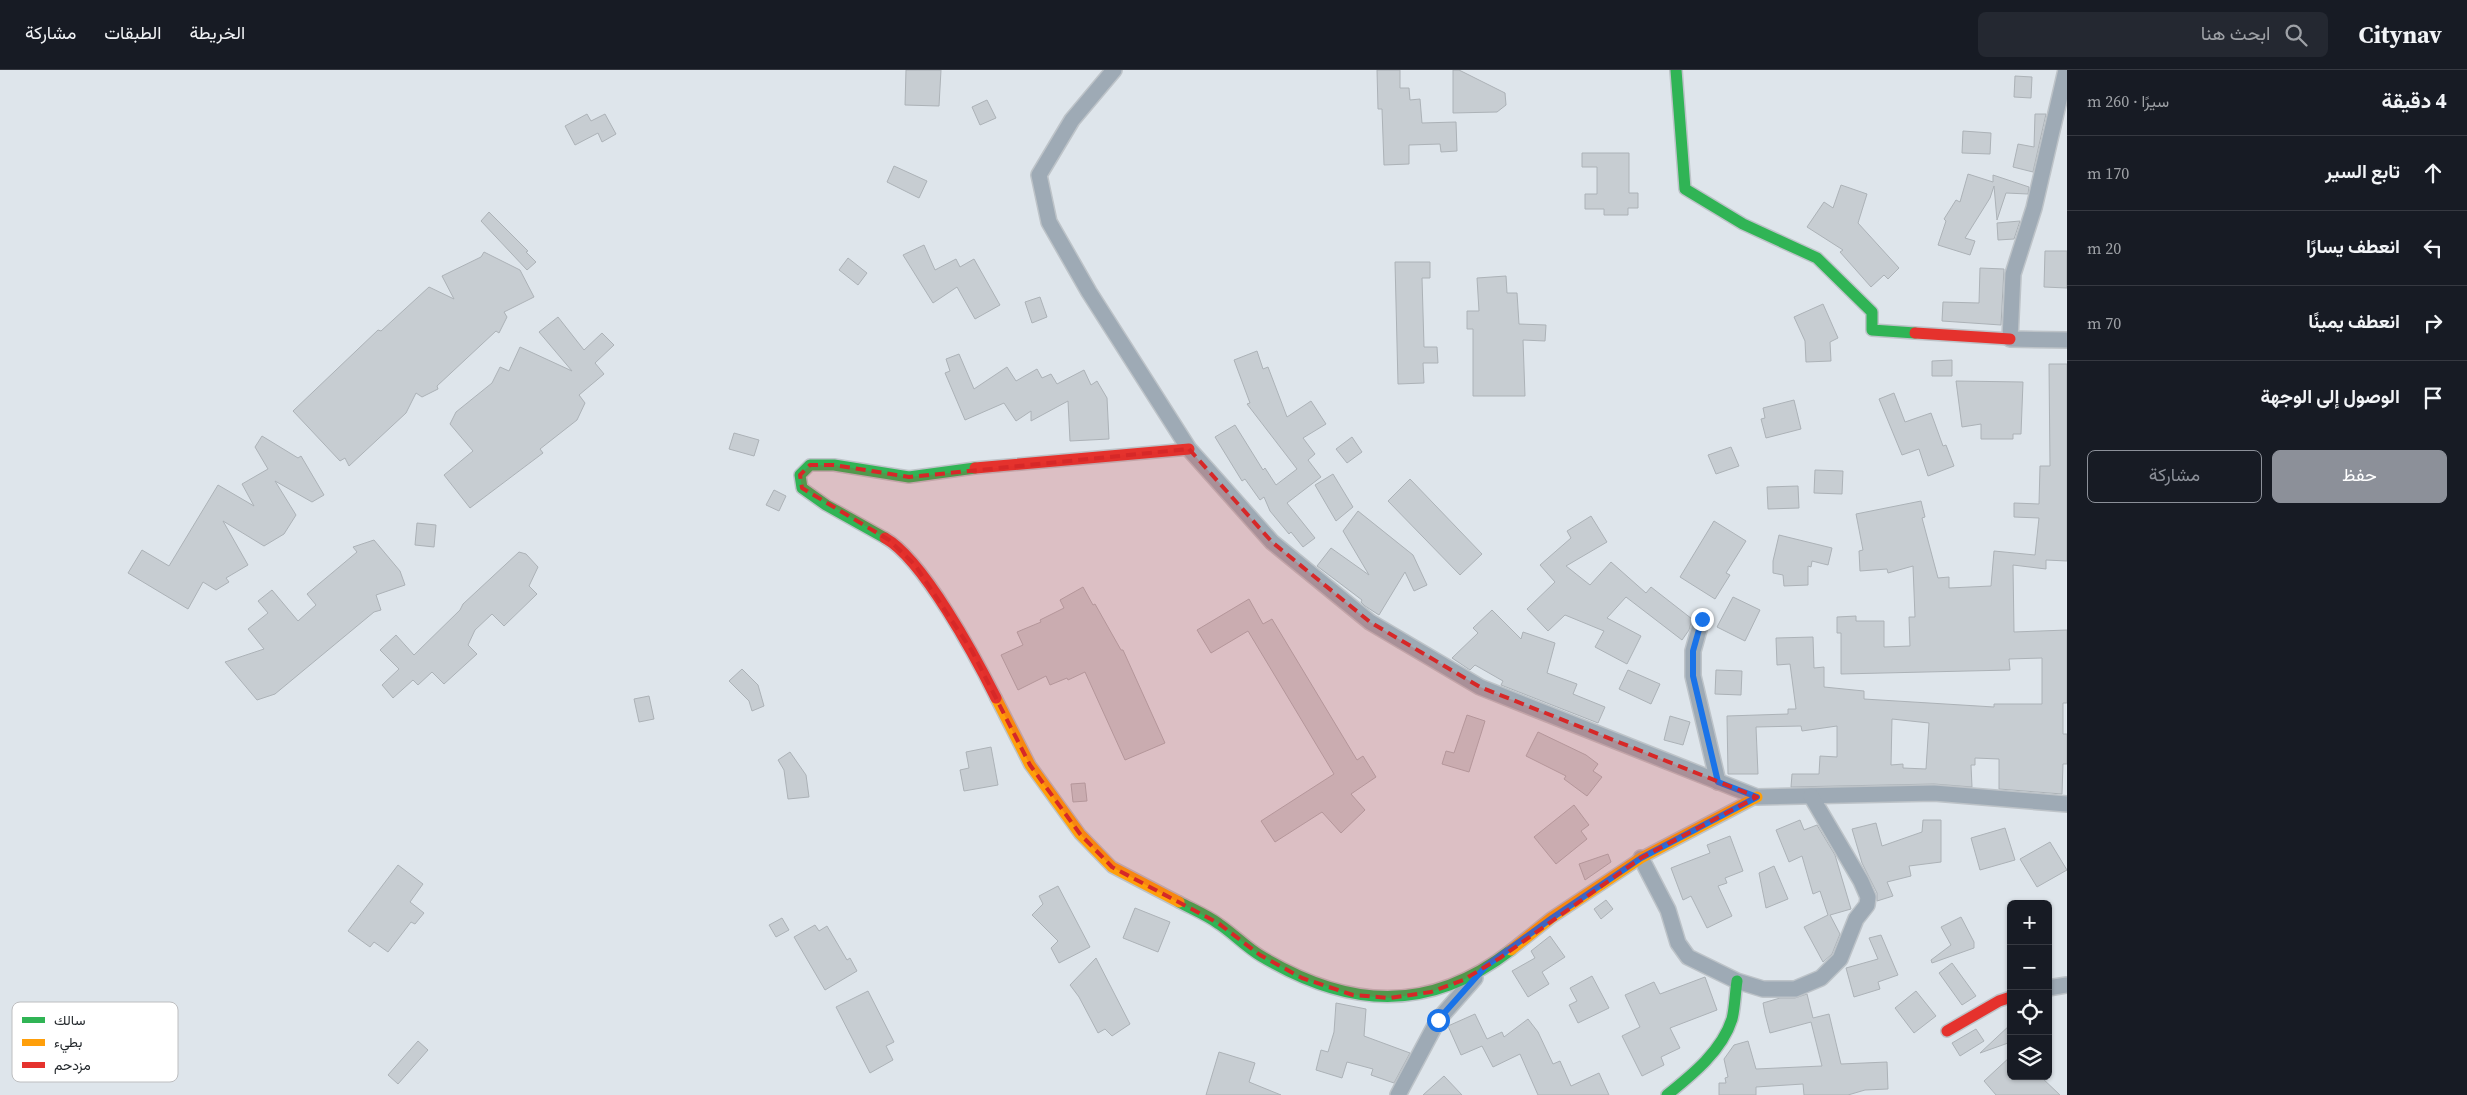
<!DOCTYPE html>
<html lang="ar">
<head>
<meta charset="utf-8">
<style>
	body { margin:0; font-family:"Source Serif 4",Vazirmatn,serif; background:#242831; color:#f1f3f6; direction:rtl }
	.controls { position:absolute; right:15px; bottom:15px; display:grid; overflow:hidden; border-radius:8px; box-shadow:0 1px 4px #0004 }
	.controls button { width:45px; height:45px; display:grid; place-items:center; padding:0; border:0; border-bottom:1px solid #363941; background:#171b24; color:#f1f3f6; font:25px sans-serif }
	.stop { position:absolute; width:15px; height:15px; margin:-11px; border:4px solid #1a73e8; border-radius:50%; background:#fff }
	.stop.end { background:#1a73e8; border-color:#fff; box-shadow:0 1px 5px #0008 }
	.list { margin:0; padding:0; list-style:none }
	h2 { display:flex; justify-content:space-between; align-items:center; height:65px; margin:0; padding:0 20px; font-size:21px }
	h2 small { font-size:16px; font-weight:400; color:#9ea1a6 }
	.list li { display:grid; grid-template-columns:32px 1fr auto; gap:15px; align-items:center; box-sizing:border-box; height:75px; padding:0 20px; border-top:1px solid #363941 }
	.list b { display:block; font-size:19px; white-space:nowrap }
	.list em { font-size:16px; font-style:normal; color:#9ea1a6 }
	.actions { display:flex; gap:10px; padding:15px 20px }
	.actions a { flex:1; padding:11px 0; border:1px solid #8c9099; border-radius:8px; text-align:center; font-size:18px; color:#8c9099 }
	.actions .main { background:#8c9099; color:#fff }
	.icon { flex:none; width:28px; height:28px; fill:none; stroke:currentColor; stroke-width:2; stroke-linecap:round; stroke-linejoin:round }
	.map { position:relative; flex:none; width:2067px; height:1025px; overflow:hidden; direction:ltr }
	header { display:flex; align-items:center; gap:30px; box-sizing:border-box; height:70px; padding:0 25px; background:#171b24; border-bottom:1px solid #363941 }
	header strong { font-size:24px }
	nav { display:flex; gap:28px; margin-inline-start:auto; font-size:18px }
	.search { width:350px; height:45px; background:#242831; display:flex; align-items:center; gap:12px; box-sizing:border-box; padding:0 18px; border-radius:8px; color:#9ea1a6; font-size:19px }
	main { display:flex }
	aside { flex:1; background:#171b24 }
	.map>svg:first-child { display:block }
</style>
</head>
<body>
<header>
<strong>Citynav</strong>
<div class="search"><svg class="icon" aria-label="search" viewBox="0 0 24 24"><circle cx="10" cy="10" r="6"/><path d="M15 15l6 6"/></svg>ابحث هنا</div>
<nav><a>الخريطة</a><a>الطبقات</a><a>مشاركة</a></nav>
</header>
<main>
<aside>
<h2>4 دقيقة<small>سيرًا · 260 m</small></h2>
<ul class="list">
<li><svg class="icon" aria-label="ahead" viewBox="0 0 24 24"><path d="M12 20V5M6 11l6-6 6 6"/></svg><div><b>تابع السير</b></div><em>170 m</em></li>
<li><svg class="icon" aria-label="left" viewBox="0 0 24 24"><path d="M17 20v-9H6M10 6l-5 5 5 5"/></svg><div><b>انعطف يسارًا</b></div><em>20 m</em></li>
<li><svg class="icon" aria-label="right" viewBox="0 0 24 24"><path d="M7 20v-9h11M14 6l5 5-5 5"/></svg><div><b>انعطف يمينًا</b></div><em>70 m</em></li>
<li><svg class="icon" aria-label="arrive" viewBox="0 0 24 24"><path d="M6 21V4h12l-3 4 3 4H6"/></svg><div><b>الوصول إلى الوجهة</b></div></li>
</ul>
<div class="actions"><a class="main">حفظ</a><a>مشاركة</a></div>
</aside>
<div class="map">
<svg width="2067" height="1025" viewBox="0 0 2067 1025">
	<rect width="100%" height="100%" fill="#dee5eb"/>
	<g fill="#c7cdd2" stroke="#acb2b7" fill-rule="evenodd">
		<path d="M906,0H941L939,36L905,35Z"/>
		<path d="M1377,0H1400V18H1409L1410,30L1420,29L1422,53L1456,52L1457,81L1441,82L1440,74L1409,75V94L1384,95L1382,39H1378Z"/>
		<path d="M1453,0H1459L1505,23L1506,35L1497,42L1453,43Z"/>
		<path d="M2015,6L2032,7L2031,28L2014,27Z"/>
		<path d="M987,30L996,48L980,55L972,37Z"/>
		<path d="M587,44L591,51L605,44L616,64L602,72L598,63L575,75L565,56Z"/>
		<path d="M2035,44H2046L2033,102L2013,97L2018,74L2034,77Z"/>
		<path d="M1963,61L1991,63L1990,84L1962,83Z"/>
		<path d="M1582,83H1629V123H1638V138H1628V145H1604V139H1585V124H1597V97H1582Z"/>
		<path d="M894,96L927,111L919,128L887,112Z"/>
		<path d="M1968,104L1993,112V105L2029,117L2028,124L2006,123L1997,150L1994,116L1990,128L1965,168L1975,171L1970,185L1938,175L1946,151L1944,149L1956,130L1960,132Z"/>
		<path d="M1841,115L1867,124L1858,153L1899,198L1888,209L1884,205L1871,217L1840,182L1843,180L1807,157L1824,132L1833,138Z"/>
		<path d="M489,142L528,181L526,182L536,192L527,200L481,151Z"/>
		<path d="M2020,151L2014,169L1998,170L1997,153Z"/>
		<path d="M924,175L935,200L956,189L960,197L974,189L1000,235L975,249L957,217L933,233L903,185Z"/>
		<path d="M2045,181H2067V218L2044,217Z"/>
		<path d="M484,182L520,200L534,227L504,242L507,247L499,263L496,261L437,316L438,319L422,327L416,323L406,343L349,396L345,388L340,391L293,341L378,260L381,261L429,217L454,229L442,206L481,187Z"/>
		<path d="M848,188L867,203L858,215L839,200Z"/>
		<path d="M1395,192H1430V208H1422L1424,277H1437L1438,293H1423L1424,313L1398,314Z"/>
		<path d="M1980,198L2004,199L2001,255L1942,251L1943,232L1979,233Z"/>
		<path d="M1506,206L1507,223H1517L1519,254L1546,255L1545,271L1523,270L1525,326H1473V259H1467V241H1479L1477,208Z"/>
		<path d="M1040,227L1047,247L1032,253L1025,232Z"/>
		<path d="M1823,234L1838,268L1830,272L1831,291L1806,292L1805,271L1794,247Z"/>
		<path d="M558,247L584,280L602,263L614,275L595,293L604,304L579,325L585,333L577,350L540,379L543,383L470,438L444,405L473,381L450,354L456,342L492,313L500,297L509,301L520,277L572,301L539,262Z"/>
		<path d="M1257,281L1263,299L1268,297L1287,347L1311,331L1326,354L1303,368L1315,384L1308,390L1321,407L1287,433L1315,468L1303,477L1291,462L1289,464L1270,441L1264,427L1260,430L1245,409L1242,411L1215,367L1235,355L1263,400L1265,398L1276,415L1297,399L1247,334L1250,333L1234,290Z"/>
		<path d="M959,284L974,319L1007,297L1016,311L1037,299L1042,308L1051,304L1057,314L1084,300L1091,315L1097,311L1107,328L1109,369L1070,371L1068,331L1031,351V341L1016,351L1004,333L965,350L945,303L950,301L946,289Z"/>
		<path d="M1952,290V306H1932V291Z"/>
		<path d="M2049,294H2067V491L2046,490V499L2013,495L2014,562L2067,560V633H2063V664H2067V694H2063L2062,724L1999,719V689L1975,688V695H1971L1972,717L1934,714L1791,717L1792,704H1819L1820,686L1837,687V656L1802,661L1801,656L1756,657L1758,704H1728L1727,646L1788,644V639H1796L1790,594L1777,595L1776,568L1813,567L1814,598L1824,597V617L1864,621V629L1994,637V634H2042V588L2009,589L2010,600L1841,604V563H1837V547L1856,546V551H1884V577L1910,576L1909,547H1915L1913,496L1888,503L1887,499L1860,501L1859,481L1863,480L1856,444L1921,431L1925,447L1922,448L1938,508L1949,507V518L1991,516L1994,481L2035,485L2039,448L2014,447V433L2039,434L2040,396H2050ZM1892,649L1929,653L1926,699L1903,698V694L1891,695Z"/>
		<path d="M1956,311L2023,312L2021,364H2013V369H1981V354L1962,357Z"/>
		<path d="M1894,323L1905,352L1931,343L1943,376L1946,375L1954,396L1928,406L1919,379L1902,385L1879,329Z"/>
		<path d="M1794,330L1801,359L1766,368L1761,349L1765,348L1763,338Z"/>
		<path d="M734,363L759,370L754,386L729,379Z"/>
		<path d="M262,366L298,388L301,386L324,425L312,432L275,411L296,445L284,464L264,476L223,451L248,495L226,508L229,512L216,520L203,512L188,539L128,503L142,480L169,496L218,415L254,436L242,414L268,399L255,377Z"/>
		<path d="M1352,367L1362,382L1347,393L1336,379Z"/>
		<path d="M1731,377L1739,396L1716,404L1708,385Z"/>
		<path d="M1815,400L1843,401L1842,424L1814,423Z"/>
		<path d="M1333,404L1353,437L1336,451L1315,415Z"/>
		<path d="M1410,409L1482,484L1460,505L1388,431Z"/>
		<path d="M1798,416L1799,438L1768,439L1767,417Z"/>
		<path d="M774,420L786,426L779,441L766,435Z"/>
		<path d="M1358,441L1413,485L1427,515L1414,521L1405,502L1379,545L1365,536L1361,532L1362,530L1317,496L1331,478L1369,505L1343,461Z"/>
		<path d="M1591,446L1607,472L1566,496L1590,515L1611,492L1646,523L1651,517L1692,549L1689,560L1682,570L1626,527L1607,548L1641,566L1627,594L1595,577L1604,561L1565,545L1548,561L1527,539L1555,512L1540,495L1571,468L1567,461Z"/>
		<path d="M1714,451L1746,471L1726,503L1730,505L1715,529L1680,507Z"/>
		<path d="M417,453L436,455L434,477L415,475Z"/>
		<path d="M1779,465L1832,478L1828,495L1812,491L1811,497L1808,496V515L1784,516L1783,505L1773,503V491Z"/>
		<path d="M374,470L400,501L405,515L376,525L381,540L374,542L275,624L257,630L225,592L264,579L248,559L268,543L258,531L272,520L298,551L316,535L307,524L357,482L353,477Z"/>
		<path d="M519,482L526,484L538,497L529,516L537,524L504,556L492,544L475,560L468,575L477,584L444,614L432,602L418,615L413,610L393,628L382,615L399,599L380,580L396,565L414,585L460,540L463,534Z"/>
		<path d="M1083,517L1093,535L1095,534L1121,580H1123L1165,673L1125,690L1085,602L1068,610L1067,608L1050,615L1046,606L1018,620L1001,585L1023,575L1017,562L1041,552L1040,550L1064,538L1060,530Z"/>
		<path d="M1733,527L1760,540L1745,571L1717,557Z"/>
		<path d="M1249,529L1263,554L1272,549L1357,690L1363,686L1376,707L1351,724L1365,740L1341,763L1322,742L1275,772L1261,751L1334,704L1248,561L1211,583L1197,560Z"/>
		<path d="M1492,540L1521,569L1523,562L1555,573L1547,603L1577,614L1573,624L1605,637L1598,653L1501,615L1503,611L1475,595L1470,600L1452,588L1478,563L1473,558Z"/>
		<path d="M742,599L758,615L764,636L752,641L749,631L729,611Z"/>
		<path d="M1628,600L1660,614L1651,634L1619,619Z"/>
		<path d="M1716,600L1742,601L1741,625L1715,624Z"/>
		<path d="M649,626L654,649L639,652L634,629Z"/>
		<path d="M1467,645L1485,651L1469,702L1442,694L1446,681L1454,683Z"/>
		<path d="M1670,646L1690,652L1683,675L1664,670Z"/>
		<path d="M1538,662L1586,685L1598,694L1593,701L1602,707L1587,726L1564,709L1566,706L1526,686Z"/>
		<path d="M991,677L998,715L964,721L960,700L969,698L966,682Z"/>
		<path d="M790,682L806,705L809,727L788,729L784,700L778,690Z"/>
		<path d="M1085,713L1087,731L1073,732L1071,714Z"/>
		<path d="M1574,735L1589,755L1581,761L1587,769L1556,794L1534,767Z"/>
		<path d="M1800,750L1804,760L1817,755L1835,785L1851,839L1830,845L1840,864L1832,884L1823,892L1804,857L1828,845L1820,821L1813,824L1802,786L1789,792L1776,760Z"/>
		<path d="M1923,750H1941V792L1909,796L1911,806L1887,812L1893,826L1877,831V823L1862,793L1852,759L1876,753L1882,776L1922,762Z"/>
		<path d="M2005,758L2015,790L1980,800L1971,768Z"/>
		<path d="M1730,766L1743,801L1725,808L1727,813L1718,816L1732,846L1707,858L1691,826L1683,830L1671,798L1710,783L1707,775Z"/>
		<path d="M2050,772L2067,800L2037,817L2020,789Z"/>
		<path d="M1608,784L1611,792L1585,810L1579,794Z"/>
		<path d="M398,795L423,814L410,832L424,843L415,854L411,852L388,882L374,872L370,877L348,861Z"/>
		<path d="M1774,796L1788,829L1766,838L1759,803Z"/>
		<path d="M1058,816L1090,877L1059,893L1051,878L1058,871L1032,845L1043,834L1039,826Z"/>
		<path d="M1606,830L1613,839L1601,849L1594,839Z"/>
		<path d="M1135,838L1170,852L1158,882L1123,868Z"/>
		<path d="M1961,847L1974,872V878L1932,893L1931,890L1951,875L1941,857Z"/>
		<path d="M782,848L789,860L776,867L769,855Z"/>
		<path d="M815,855L819,861L827,856L847,890L850,888L857,901L825,920L794,867Z"/>
		<path d="M1881,865L1898,905L1878,912L1880,919L1854,927L1846,898L1878,889L1869,868Z"/>
		<path d="M1550,866L1565,887L1542,902L1549,914L1528,927L1512,901L1535,888L1531,881Z"/>
		<path d="M1096,888L1130,954L1112,966L1105,959L1098,963L1079,927L1070,915Z"/>
		<path d="M1952,893L1976,926L1962,935L1939,903Z"/>
		<path d="M1592,906L1609,938L1578,953L1569,935L1577,931L1570,918Z"/>
		<path d="M1705,907L1717,940L1670,958L1680,978L1661,987L1664,995L1642,1006L1622,966L1640,957L1625,925L1654,912L1660,924Z"/>
		<path d="M868,921L894,972L886,976L893,990L870,1003L836,937Z"/>
		<path d="M1916,921L1936,946L1914,963L1895,938Z"/>
		<path d="M1807,924L1813,948L1829,944L1841,994L1887,992L1888,1019L1865,1020L1848,1025H1804L1803,1014L1756,1017V1025H1719V1013H1726L1725,1008L1728,1007L1724,989L1734,975L1748,971L1756,999L1822,996L1811,952L1770,963L1765,944L1763,933L1780,928H1795Z"/>
		<path d="M1336,933L1366,939L1364,966L1410,983L1394,1013L1371,1005L1373,999L1347,992L1342,1008L1316,1000L1321,980L1328,982L1334,962Z"/>
		<path d="M1475,944L1487,969L1502,962L1504,967L1528,949L1538,962L1553,994L1560,991L1571,1016L1599,1003L1609,1025H1538L1520,984L1493,997L1482,976L1461,985L1448,956Z"/>
		<path d="M2011,954V972L1980,983Z"/>
		<path d="M1976,959L1984,971L1960,986L1952,973Z"/>
		<path d="M418,971L428,980L398,1014L388,1005Z"/>
		<path d="M1219,982L1255,993L1249,1012L1281,1025H1206Z"/>
		<path d="M2011,986V1006H2040L2060,1025H1996L1984,1011Z"/>
		<path d="M1444,1006L1462,1025H1423Z"/>
	</g>
	<g fill="none" stroke-linecap="round" stroke-linejoin="round">
		<defs>
			<g id="street">
				<path d="M1114,0L1072,50L1039,105L1049,152L1089,222L1189,379L1272,472L1370,552L1480,617L1757,727L1934,723L2067,734"/>
				<path d="M2066,0L2034,138L2013,204L2010,269L2067,270"/>
				<path d="M1702,549L1693,581V606L1718,712"/>
				<path d="M1641,788L1668,840L1678,873L1688,887L1737,911L1763,919H1795L1821,908L1840,889L1856,849L1867,835L1868,827L1861,811L1811,726"/>
				<path d="M2048,918L2067,915"/>
				<path d="M1398,1025L1438,950L1475,908"/>
			</g>
			<g id="fast">
				<path d="M1676,0L1685,119L1743,154L1817,188L1872,242V260L1915,263"/>
				<path d="M885,468L826,435L802,418L800,405L810,395H834L909,407L975,398"/>
				<path d="M1179,832C1192,839 1207,845 1219,854C1234,864 1246,877 1261,886C1348,938 1428,944 1511,880"/>
				<path d="M1667,1025C1692,1005 1722,981 1732,949C1735,937 1735,924 1737,911"/>
			</g>
			<g id="slow">
				<path d="M996,628L1030,695L1080,764L1112,797L1179,832"/>
				<path d="M1511,880L1551,848L1641,788L1757,727"/>
			</g>
			<g id="jam">
				<path d="M1915,263L2010,269"/>
				<path d="M975,398L1189,379"/>
				<path d="M885,468C923,489 976,588 996,628"/>
				<path d="M1947,961L1999,931L2011,927"/>
			</g>
		</defs>
		<use href="#street" stroke="#bdc3c8" stroke-width="18"/>
		<use href="#fast" stroke="#bdc3c8" stroke-width="14"/>
		<use href="#slow" stroke="#bdc3c8" stroke-width="14"/>
		<use href="#jam" stroke="#bdc3c8" stroke-width="14"/>
		<use href="#street" stroke="#9eaab5" stroke-width="15"/>
		<use href="#fast" stroke="#30b455" stroke-width="11"/>
		<use href="#slow" stroke="#ff9f0a" stroke-width="11"/>
		<use href="#jam" stroke="#e5322d" stroke-width="11"/>
	</g>
	<g fill="none" stroke-linecap="round" stroke-linejoin="round">
		<path stroke="#1a73e8" stroke-width="6" d="M1438,950L1486,896L1552,848L1641,788L1757,727L1718,712L1693,606V581L1702,549"/>
	</g>
	<path fill="#d62828" fill-opacity="0.2" stroke="#d62828" stroke-width="4" stroke-dasharray="10 6" stroke-linejoin="round" d="M1189,379L1272,472L1370,552L1480,617L1757,727L1641,788L1500,888L1463,910L1431,922L1390,928L1353,925L1302,908L1260,885L1218,853L1112,797L1080,764L1030,695L972,581L915,495L889,470L802,418L800,405L810,395H834L909,407Z"/>
	<rect x="12" y="932" width="166" height="80" rx="8" fill="#fff" stroke="#bdbec0" stroke-width="1"/>
	<rect x="22" y="947" width="23" height="6" fill="#30b455"/>
	<rect x="22" y="969" width="23" height="7" fill="#ff9f0a"/>
	<rect x="22" y="992" width="23" height="6" fill="#e5322d"/>
	<g font-size="14" fill="#23282c">
		<text x="54" y="955">سالك</text>
		<text x="54" y="977">بطيء</text>
		<text x="54" y="1000">مزدحم</text>
	</g>
</svg>
<div class="controls">
<button>+</button>
<button>−</button>
<button><svg class="icon" aria-label="locate" viewBox="0 0 24 24"><circle cx="12" cy="12" r="6"/><path d="M12 2v4M12 18v4M2 12h4M18 12h4"/></svg></button>
<button><svg class="icon" aria-label="layers" viewBox="0 0 24 24"><path d="M12 4l9 5-9 5-9-5zM3 14l9 5 9-5"/></svg></button>
</div>
<div class="stop" style="left:1438px;top:950px"></div>
<div class="stop end" style="left:1702px;top:549px"></div>
</div>
</main>
</body>
</html>
